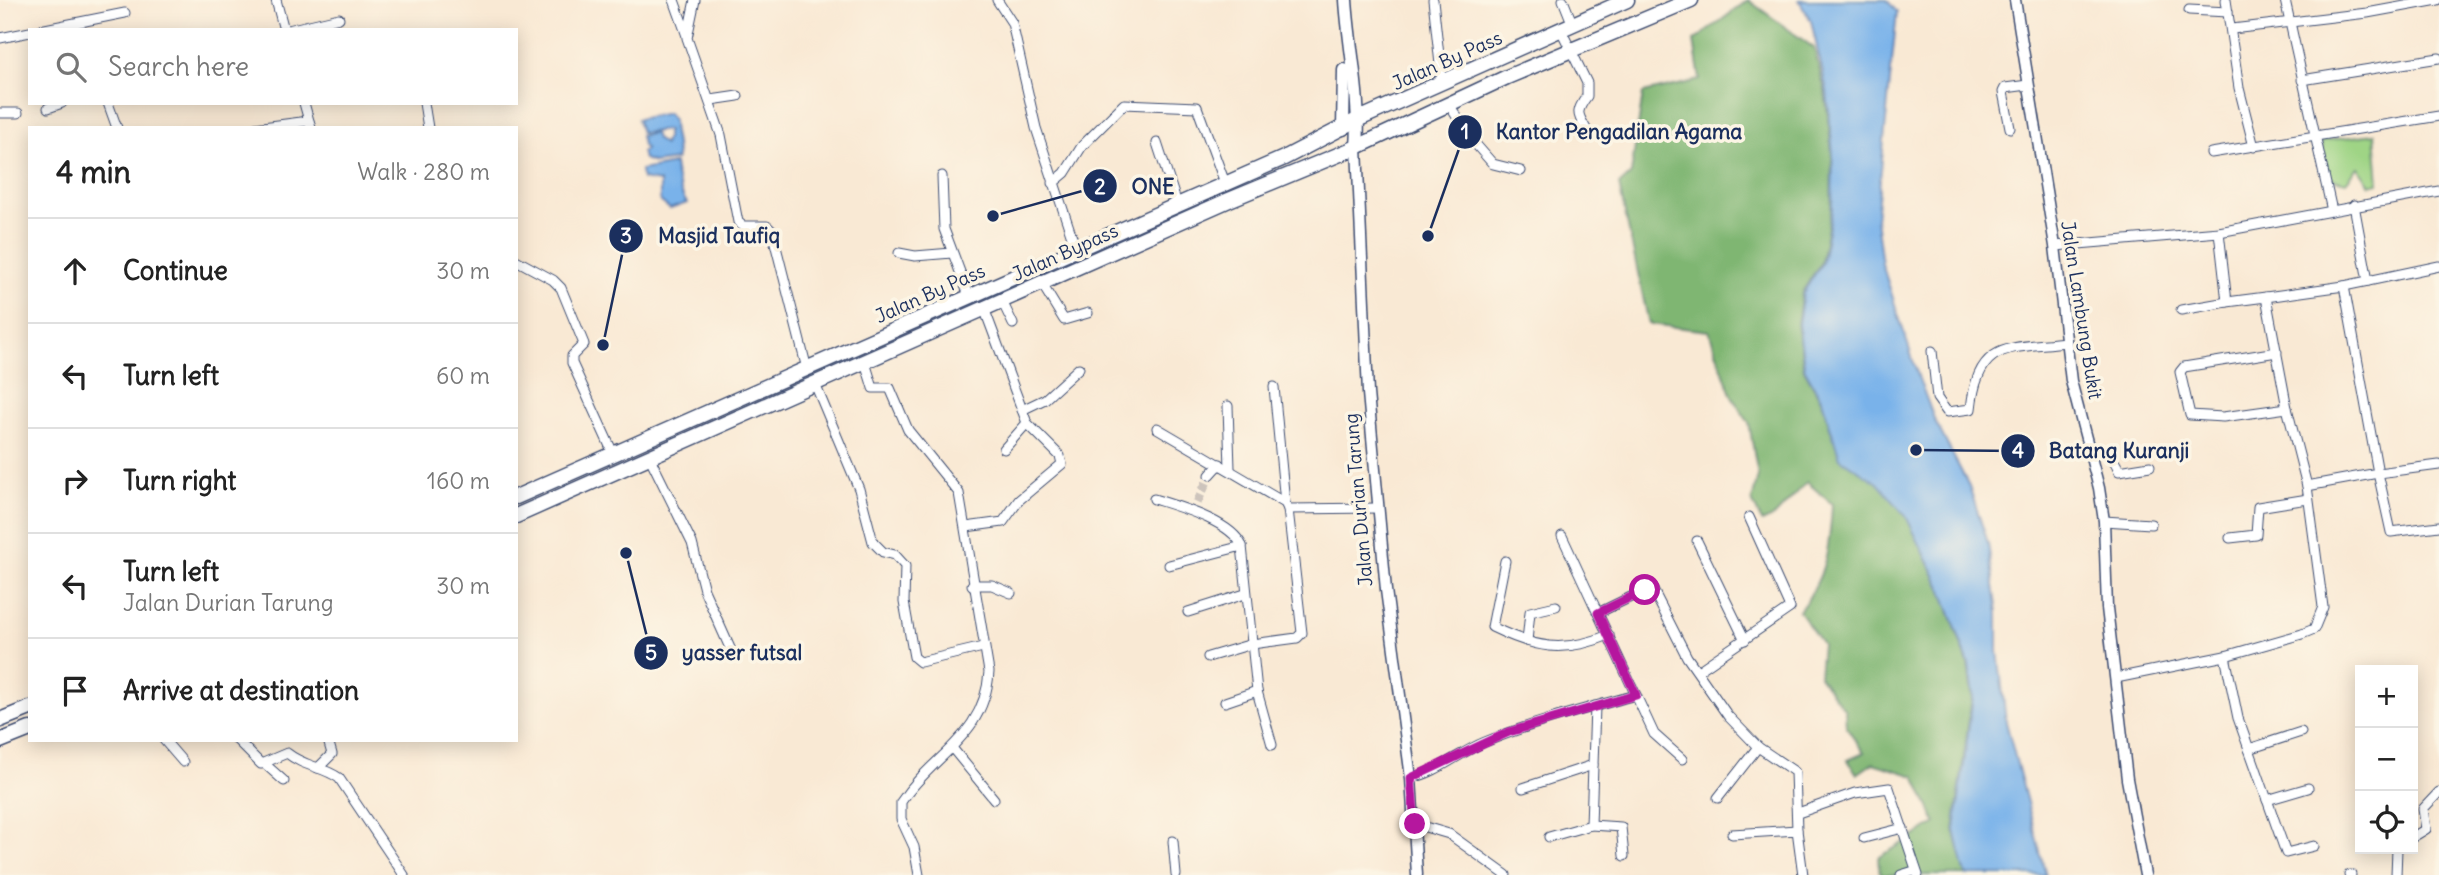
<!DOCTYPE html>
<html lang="en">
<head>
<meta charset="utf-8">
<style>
	body { margin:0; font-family:Delius,sans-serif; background:#f2f2f2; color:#222 }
	.controls { position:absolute; right:21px; bottom:21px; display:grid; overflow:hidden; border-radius:0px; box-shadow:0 4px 18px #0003 }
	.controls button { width:63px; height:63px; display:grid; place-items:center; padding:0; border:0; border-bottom:2px solid #e0e0e0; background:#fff; color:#222; font:35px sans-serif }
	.stop { position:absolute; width:21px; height:21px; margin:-16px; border:5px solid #b5179e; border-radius:50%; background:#fff }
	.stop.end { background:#b5179e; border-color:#fff; box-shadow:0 2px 7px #0008 }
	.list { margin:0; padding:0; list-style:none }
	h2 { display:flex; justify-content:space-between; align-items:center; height:91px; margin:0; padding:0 28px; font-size:30px }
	h2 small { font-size:23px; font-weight:400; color:#767676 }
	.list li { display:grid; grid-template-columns:46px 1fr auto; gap:21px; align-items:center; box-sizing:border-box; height:105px; padding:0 28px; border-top:2px solid #e0e0e0 }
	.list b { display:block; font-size:26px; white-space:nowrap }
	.list p { margin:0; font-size:23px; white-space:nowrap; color:#767676 }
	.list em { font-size:23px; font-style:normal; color:#767676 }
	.icon { flex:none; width:38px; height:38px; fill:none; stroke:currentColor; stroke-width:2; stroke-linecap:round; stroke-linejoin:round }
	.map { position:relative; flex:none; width:2439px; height:875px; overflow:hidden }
	.search { position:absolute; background:#fff; box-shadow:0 4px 18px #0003; left:28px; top:28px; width:490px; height:77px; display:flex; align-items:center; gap:18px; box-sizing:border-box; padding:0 24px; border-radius:0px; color:#767676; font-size:26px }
	.panel { position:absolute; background:#fff; box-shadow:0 4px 18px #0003; left:28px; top:126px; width:490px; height:616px; border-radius:0px }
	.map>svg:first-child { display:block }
</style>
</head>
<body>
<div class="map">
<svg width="2439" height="875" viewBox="0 0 2439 875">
	<rect width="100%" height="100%" fill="#fcf5e5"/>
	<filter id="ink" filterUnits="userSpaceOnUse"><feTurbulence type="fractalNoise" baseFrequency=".0143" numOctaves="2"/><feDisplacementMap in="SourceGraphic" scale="14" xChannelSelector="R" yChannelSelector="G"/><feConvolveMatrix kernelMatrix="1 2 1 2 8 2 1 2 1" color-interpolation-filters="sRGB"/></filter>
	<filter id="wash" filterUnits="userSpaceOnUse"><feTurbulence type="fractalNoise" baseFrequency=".00686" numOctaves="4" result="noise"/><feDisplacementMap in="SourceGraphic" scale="28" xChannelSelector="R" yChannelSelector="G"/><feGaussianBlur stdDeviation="1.57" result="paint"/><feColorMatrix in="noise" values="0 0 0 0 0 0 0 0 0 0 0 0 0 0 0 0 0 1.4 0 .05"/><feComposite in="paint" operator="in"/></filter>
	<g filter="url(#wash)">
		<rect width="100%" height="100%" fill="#f9e9d4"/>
		<path fill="#9fd485" stroke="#5d8272" stroke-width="2" d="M2375,134L2379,183L2370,185L2358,167L2346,182L2329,178L2321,141Z"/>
		<path fill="#7fb672" stroke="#4d7268" stroke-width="2" d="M1748,0L1814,48L1825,91L1832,154L1831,211L1821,262L1802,292L1797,324L1804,370L1821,400L1840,458L1878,483L1906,516L1941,588L1968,664L1972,696L1954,830L1966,875H1880L1878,858L1936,823L1915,776L1873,763L1857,774L1848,760L1864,753L1846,726L1845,710L1819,676L1822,644L1799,611C1826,579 1830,545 1832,504L1807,482L1775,516L1762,522L1752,501L1758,476L1749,423L1732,397L1709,331L1649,324L1619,185L1631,174L1643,93L1700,80L1694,41Z"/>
		<g fill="#79b2ea" stroke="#4a70a4" stroke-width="2">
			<path d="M1799,0H1887L1897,12L1876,219L1882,264L1919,379L1935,421L1969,486L1988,543L1998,613V651L2006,722L2046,875H1967L1964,869L1955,830L1973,696L1969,664L1941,587L1906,516L1878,483L1840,458L1822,400L1805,370L1798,324L1803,293L1822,263L1832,210L1833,154L1827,91L1811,21Z"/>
			<path d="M668,113L673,120C672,134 679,145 676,160L654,163L644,159L642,153L646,148L643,147L640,136L654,133L656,139L664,145L668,130L641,133L637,119Z"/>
			<path d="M674,164C675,174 681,196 687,203L670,209L660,201V182L642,179L641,170Z"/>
		</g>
	</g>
	<g filter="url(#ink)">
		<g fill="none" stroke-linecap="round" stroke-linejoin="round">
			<path stroke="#cdc4bc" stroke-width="9" stroke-dasharray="9 4.5" stroke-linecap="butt" d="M1197,503L1210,475"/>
			<defs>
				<g id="minor">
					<path d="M276,0L284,30"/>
					<path d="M674,0L687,36"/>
					<path d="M695,0L687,38L721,135L738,222L743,226H767L772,231L807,369"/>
					<path d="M997,0L1012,23L1036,128L1076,249"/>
					<path d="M1433,0L1442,83"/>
					<path d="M1563,0L1573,25"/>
					<path d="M2226,0L2239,88L2254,147"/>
					<path d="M2285,0L2332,211"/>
					<path d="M2189,10L2228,12"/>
					<path d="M2232,29L2367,13L2438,0"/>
					<path d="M40,30L125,13"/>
					<path d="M288,30L339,18"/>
					<path d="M1561,30L1587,83V96C1574,114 1578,114 1589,134"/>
					<path d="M0,38L30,32"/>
					<path d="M2302,80L2439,58"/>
					<path d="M711,100L738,96"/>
					<path d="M108,103L117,128"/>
					<path d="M304,103L311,128"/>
					<path d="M424,103L428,128"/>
					<path d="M1448,103L1472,140L1493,164L1521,171"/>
					<path d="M48,108L62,103"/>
					<path d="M0,113H18"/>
					<path d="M255,128L309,121"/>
					<path d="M2010,128L2003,92L2005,88L2028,85"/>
					<path d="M1157,143L1177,204"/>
					<path d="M2211,153L2439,116"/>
					<path d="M942,176L944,229L969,296"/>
					<path d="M1053,183L1065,173L1082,146L1124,104L1197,107L1225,183"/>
					<path d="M2055,246L2219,232L2439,191"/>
					<path d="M899,253L915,256L952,253"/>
					<path d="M516,260L553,280L561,288L584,344L572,356V363L613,453"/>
					<path d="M2368,281L2439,266"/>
					<path d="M1042,284L1064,320L1088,313"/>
					<path d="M2344,286L2368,281L2354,205"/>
					<path d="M2266,297L2344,286L2378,473L2307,486"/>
					<path d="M1002,301L1013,324"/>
					<path d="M2181,310L2227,302"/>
					<path d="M1932,351L1937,398L1947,412L1971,409C1978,340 2009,349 2066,342"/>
					<path d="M2277,352L2184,367L2180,372L2190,415L2223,417L2287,408"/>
					<path d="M865,362L873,388H890L908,430L959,493L989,672C985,737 933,754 901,802V819L914,847L919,875"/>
					<path d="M815,384L859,489L873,542L883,552L895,555L905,566L904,602L914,657L920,662L983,647"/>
					<path d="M1274,387L1285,503"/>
					<path d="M1228,406L1230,469"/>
					<path d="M1022,410L1045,399L1079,368"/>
					<path d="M1157,428L1285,503L1288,509L1378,508"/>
					<path d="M1004,449L1027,423"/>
					<path d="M2089,449C2106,453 2113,454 2119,471L2150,466"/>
					<path d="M650,458L692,543L704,590L734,657"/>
					<path d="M2439,465L2378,473L2391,532L2439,526"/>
					<path d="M1210,475L1220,464"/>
					<path d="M1154,499C1179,507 1231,521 1242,546L1257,691L1272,745"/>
					<path d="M2104,521L2151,524"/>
					<path d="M966,527L1003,522L1019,500L1062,464L1060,456L1027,423L984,308"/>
					<path d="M1562,536L1654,734L1682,759"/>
					<path d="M2230,538L2256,535L2258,507L2308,499"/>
					<path d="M1697,541L1745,640"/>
					<path d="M1505,561L1492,627C1535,648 1563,654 1609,635"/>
					<path d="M1169,565L1242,546"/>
					<path d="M972,585H992L1011,593"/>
					<path d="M1188,612L1245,594"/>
					<path d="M1598,613L1641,592L1653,590L1687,657L1728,716L1758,747L1718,798"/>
					<path d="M1527,641L1530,612L1556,606"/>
					<path d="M2225,656L2238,718L2286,853L2314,846"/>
					<path d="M1208,657L1252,644L1297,638L1302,633L1288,509"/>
					<path d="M1698,671L1790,608L1749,517"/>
					<path d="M2116,678L2225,656L2302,634L2314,629L2323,607L2307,486L2287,408L2266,297L2227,302L2219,232"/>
					<path d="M1225,702L1257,691"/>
					<path d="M164,740L183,762"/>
					<path d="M237,740L261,764L287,753C304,767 322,766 339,778L404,875"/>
					<path d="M1758,747L1795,772L1797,830"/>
					<path d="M953,749L994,799"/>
					<path d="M2249,749L2301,732"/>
					<path d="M265,764L284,781"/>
					<path d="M318,768L332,754L328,740"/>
					<path d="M1411,778C1437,773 1460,752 1485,742C1534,722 1585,709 1636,695"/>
					<path d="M1523,788L1593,765"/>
					<path d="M2267,800L2308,788"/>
					<path d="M1798,813L1855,793L1889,788L1918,875"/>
					<path d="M1415,824L1449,834L1506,875"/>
					<path d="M1591,825L1621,827L1624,856"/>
					<path d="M1732,834L1797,830L1803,875"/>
					<path d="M1549,837L1591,825L1595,706"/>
					<path d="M2413,837L2426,829L2423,809L2439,792"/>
					<path d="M1864,838L1903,828"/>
					<path d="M1173,841L1176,875"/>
					<path d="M1901,875L1914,871"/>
					<path d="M2349,875H2351"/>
					<path d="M2396,875L2397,849"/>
				</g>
				<g id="tertiary">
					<path d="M2015,0L2055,246L2071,381L2099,488L2104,521L2107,608L2127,779L2145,875"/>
					<path d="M1357,147L1368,393L1386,590L1411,778L1417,875"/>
				</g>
				<g id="secondary">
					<path d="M1346,0C1349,49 1361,98 1357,147"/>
					<path d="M1343,129L1344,70"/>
				</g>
				<g id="trunk">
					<path d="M516,497L1284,158L1359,119L1627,0"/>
					<path d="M516,516L1229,200L1357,147L1507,77L1691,0"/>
					<path d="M0,720L30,708"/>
					<path d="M0,741L30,729"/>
				</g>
			</defs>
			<use href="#minor" stroke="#3c4b70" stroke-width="11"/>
			<use href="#tertiary" stroke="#3c4b70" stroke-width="13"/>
			<use href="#secondary" stroke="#3c4b70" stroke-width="15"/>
			<use href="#trunk" stroke="#3c4b70" stroke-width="17"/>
			<use href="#minor" stroke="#fff" stroke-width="9"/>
			<use href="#tertiary" stroke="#fff" stroke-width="10"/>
			<use href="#secondary" stroke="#fff" stroke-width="12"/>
			<use href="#trunk" stroke="#fff" stroke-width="14"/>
		</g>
	</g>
	<g fill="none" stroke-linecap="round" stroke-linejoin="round" filter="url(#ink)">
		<path stroke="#b5179e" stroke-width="9" d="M1415,824L1411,778L1509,732L1636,695L1598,613L1645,590"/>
	</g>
	<g text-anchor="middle" stroke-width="7" stroke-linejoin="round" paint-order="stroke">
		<g font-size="19" fill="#1b2f5e" stroke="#fcf5e5">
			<text transform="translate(1447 60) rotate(-24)" y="7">Jalan By Pass</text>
			<text transform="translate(1065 252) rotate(-24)" y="7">Jalan Bypass</text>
			<text transform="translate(930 293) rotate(-24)" y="7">Jalan By Pass</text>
			<text transform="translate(2082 310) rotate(81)" y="7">Jalan Lambung Bukit</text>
			<text transform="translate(1358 500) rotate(-95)" y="7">Jalan Durian Tarung</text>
		</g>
	</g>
	<path fill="none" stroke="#1b2f5e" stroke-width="2.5" d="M1428 236L1465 132M993 216L1100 186M603 345L626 236M1916 450L2018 451M626 553L651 653"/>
	<g fill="#1b2f5e" stroke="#fcf5e5" stroke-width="2.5">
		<circle cx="1428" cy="236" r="7"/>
		<circle cx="993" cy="216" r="7"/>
		<circle cx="603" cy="345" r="7"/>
		<circle cx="1916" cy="450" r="7"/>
		<circle cx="626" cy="553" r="7"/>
		<circle cx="1465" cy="132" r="18"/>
		<circle cx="1100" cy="186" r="18"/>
		<circle cx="626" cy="236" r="18"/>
		<circle cx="2018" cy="451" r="18"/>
		<circle cx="651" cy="653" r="18"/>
	</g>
	<g font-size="21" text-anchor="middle" font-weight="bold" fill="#fff">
		<text x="1465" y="139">1</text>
		<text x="1100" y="194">2</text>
		<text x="626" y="243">3</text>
		<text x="2018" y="458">4</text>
		<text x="651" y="660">5</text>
	</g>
	<g font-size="21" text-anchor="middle" font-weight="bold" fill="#1b2f5e" stroke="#fcf5e5" stroke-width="7" stroke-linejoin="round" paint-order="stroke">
		<text x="1619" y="139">Kantor Pengadilan Agama</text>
		<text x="1153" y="194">ONE</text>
		<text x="719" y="243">Masjid Taufiq</text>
		<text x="2119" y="458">Batang Kuranji</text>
		<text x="742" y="660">yasser futsal</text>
	</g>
</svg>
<div class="controls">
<button>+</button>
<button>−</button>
<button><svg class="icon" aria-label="locate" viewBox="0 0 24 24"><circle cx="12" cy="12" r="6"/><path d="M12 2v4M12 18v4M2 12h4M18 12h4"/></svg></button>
</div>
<div class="stop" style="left:1645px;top:590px"></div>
<div class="stop end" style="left:1415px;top:824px"></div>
<div class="search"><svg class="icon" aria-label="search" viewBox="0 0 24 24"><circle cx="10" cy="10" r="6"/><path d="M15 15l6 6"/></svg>Search here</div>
<section class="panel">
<h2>4 min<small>Walk · 280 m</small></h2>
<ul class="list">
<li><svg class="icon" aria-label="ahead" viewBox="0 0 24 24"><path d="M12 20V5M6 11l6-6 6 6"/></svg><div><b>Continue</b></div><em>30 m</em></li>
<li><svg class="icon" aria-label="left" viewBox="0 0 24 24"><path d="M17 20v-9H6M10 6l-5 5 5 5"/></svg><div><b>Turn left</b></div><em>60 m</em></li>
<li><svg class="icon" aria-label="right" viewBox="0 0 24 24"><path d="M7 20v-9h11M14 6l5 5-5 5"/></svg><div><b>Turn right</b></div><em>160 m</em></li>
<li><svg class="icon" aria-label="left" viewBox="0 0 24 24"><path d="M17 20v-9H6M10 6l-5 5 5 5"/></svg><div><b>Turn left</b><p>Jalan Durian Tarung</p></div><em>30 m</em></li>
<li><svg class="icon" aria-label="arrive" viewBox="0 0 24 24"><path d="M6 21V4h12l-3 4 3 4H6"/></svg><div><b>Arrive at destination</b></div></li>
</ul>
</section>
</div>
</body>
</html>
